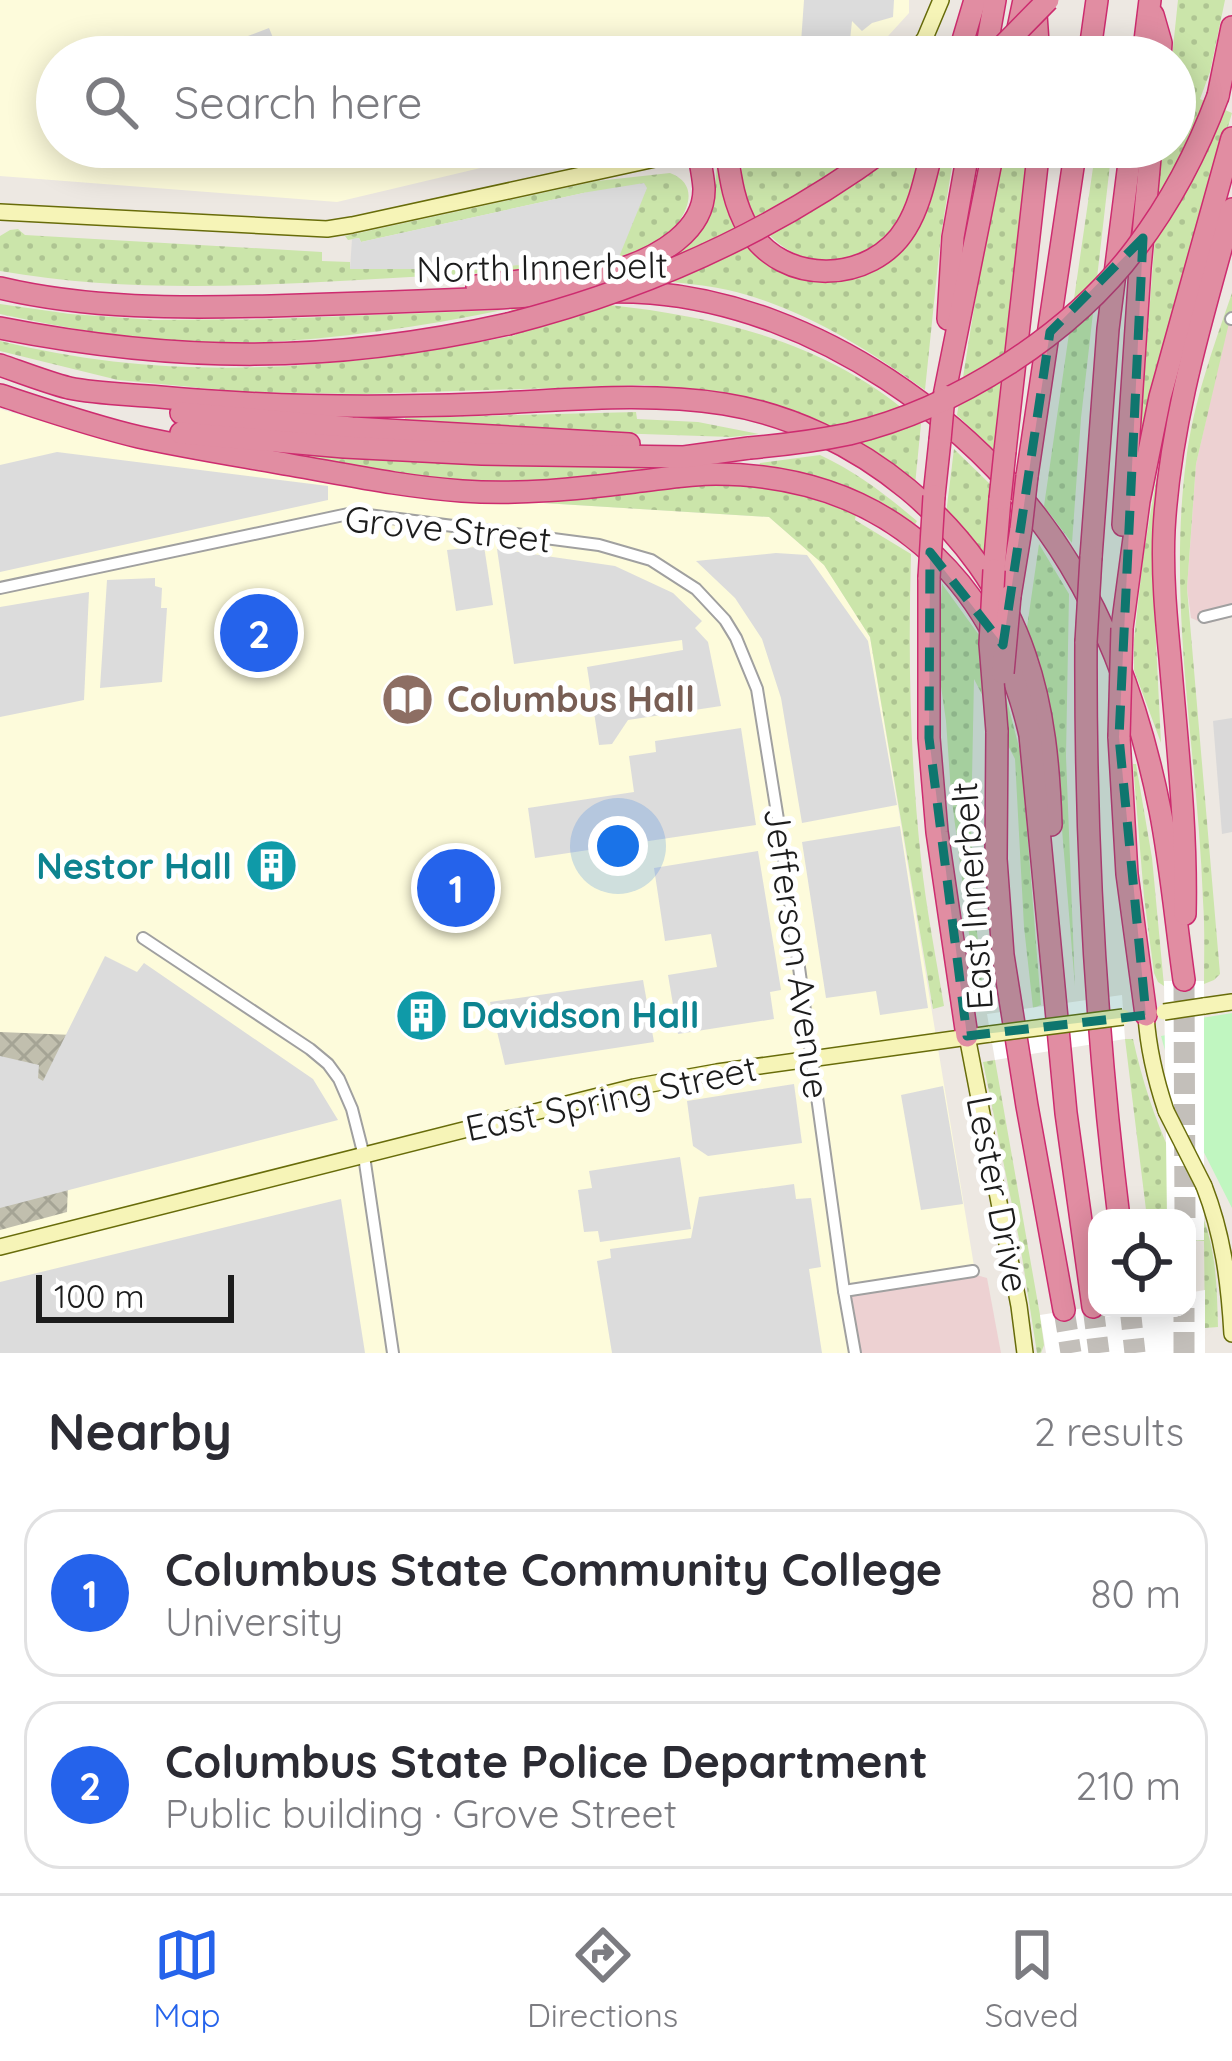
<!DOCTYPE html>
<html lang="en">
<head>
<meta charset="utf-8">
<style>
	body { margin:0; font-family:Quicksand,sans-serif; background:#f2f2f3; color:#2b2b33 }
	.controls { position:absolute; right:36px; bottom:36px; display:grid; overflow:hidden; border-radius:24px; box-shadow:0 6px 30px #0003 }
	.controls button { width:108px; height:108px; display:grid; place-items:center; padding:0; border:0; border-bottom:3px solid #e1e1e2; background:#fff; color:#2b2b33; font:60px sans-serif }
	.scale { position:absolute; left:36px; bottom:30px; width:198px; box-sizing:border-box; padding-left:12px; border:6px solid #1c1c1c; border-top:0; font-size:33px; line-height:42px; white-space:nowrap; color:#1c1c1c; -webkit-text-stroke:9px #fff; paint-order:stroke }
	.you { position:absolute; left:618px; top:846px; width:42px; height:42px; margin:-30px; border:9px solid #fff; border-radius:50%; background:#1a73e8; box-shadow:0 0 0 18px #1a73e833 }
	.badge { display:grid; place-items:center; width:78px; height:78px; border-radius:50%; background:#2563eb; color:#fff; font-size:39px; font-weight:700 }
	.pin { position:absolute; translate:-50% -50%; border:6px solid #fff; box-shadow:0 3px 12px #0006 }
	.list { margin:0; padding:0; list-style:none }
	h2 { display:flex; justify-content:space-between; align-items:center; height:156px; margin:0; padding:0 48px; font-size:51px }
	h2 small { font-size:39px; font-weight:400; color:#7c7c81 }
	.list li { display:grid; grid-template-columns:78px 1fr auto; gap:36px; align-items:center; box-sizing:border-box; height:168px; margin:0 24px 24px; padding:0 24px; border:3px solid #e1e1e2; border-radius:36px }
	.list b { display:block; font-size:45px; white-space:nowrap }
	.list p { margin:0; font-size:39px; white-space:nowrap; color:#7c7c81 }
	.list em { font-size:39px; font-style:normal; color:#7c7c81 }
	.icon { flex:none; width:66px; height:66px; fill:none; stroke:currentColor; stroke-width:2; stroke-linecap:round; stroke-linejoin:round }
	.map { position:relative; flex:none; width:1232px; height:1353px; overflow:hidden }
	.search { position:absolute; background:#fff; box-shadow:0 6px 30px #0003; left:36px; right:36px; top:36px; height:132px; display:flex; align-items:center; gap:30px; box-sizing:border-box; padding:0 42px; border-radius:66px; color:#7c7c81; font-size:45px }
	.sheet { height:540px; background:#fff }
	nav { display:flex; justify-content:space-around; align-items:center; box-sizing:border-box; height:168px; border-top:3px solid #e1e1e2; background:#fff; font-size:33px; color:#7c7c81 }
	nav a { display:grid; justify-items:center; gap:6px }
	nav .on { color:#2563eb }
	.map>svg:first-child { display:block }
</style>
</head>
<body>
<div class="map">
<svg width="1232" height="1353" viewBox="0 0 1232 1353">
	<defs>
		<pattern id="construction-cross-hatch" width="8" height="8" patternUnits="userSpaceOnUse" patternTransform="scale(3)"><rect width="8" height="8" fill="#c1bfae"/><path d="M0 0l8 8M0 8l8-8" fill="none" stroke="#a5a495"/></pattern>
		<pattern id="grass-dots" width="8" height="8" patternUnits="userSpaceOnUse" patternTransform="scale(3)"><rect width="8" height="8" fill="#cbe5aa"/><path d="M2 2h.1M6 6h.1" fill="none" stroke="#aec492" stroke-width="1.8" stroke-linecap="round"/></pattern>
	</defs>
	<rect width="100%" height="100%" fill="#ede8e2"/>
	<path fill="#dad9d9" d="M1232,718V832L1222,834L1213,721Z"/>
	<g fill="#edd1d2">
		<path d="M1229,318H1232V617L1205,624L1191,618L1187,588L1196,464Z"/>
		<path d="M969,1273L987,1278L1001,1353H855L844,1291Z"/>
	</g>
	<g fill="#fdfbdb">
		<path d="M0,0H909V13L869,57H57V147H569L337,202L0,176Z"/>
		<path d="M0,409L145,450L438,500L493,504L543,503L769,517L824,565L870,637L974,1266L844,1291L855,1353H0Z"/>
	</g>
	<path fill="url(#construction-cross-hatch)" d="M0,1032L73,1035L67,1212L0,1230Z"/>
	<g fill="url(#grass-dots)">
		<path d="M1178,0H1225L1210,72L1200,99L1232,113L1165,340L1139,445L1162,147H1175V57H1172Z"/>
		<path d="M766,147H923C915,172 910,204 894,226C848,291 764,260 744,192C741,182 739,174 744,165C749,158 758,152 766,147Z"/>
		<path d="M943,147H955L941,235L925,390C864,347 801,307 728,290C694,283 660,281 626,278L708,217L714,199L717,164L766,262L878,267Z"/>
		<path d="M1003,147H1029L994,450L957,415L989,214Z"/>
		<path d="M1096,147H1112L1081,418L1072,543L1044,506Z"/>
		<path d="M670,173C707,187 681,226 659,242C654,246 649,250 644,253C636,257 626,258 618,260C562,272 502,272 445,275C297,283 148,297 0,271V236L10,230L18,229L25,235L322,252V261L350,262V268L588,192L361,242L359,238L348,240L345,236L597,181Z"/>
		<path d="M1232,293V310L1196,464L1187,588L1220,974L1214,980L1204,984C1204,956 1205,929 1203,901C1198,754 1167,609 1186,461C1193,403 1213,348 1232,293Z"/>
		<path d="M0,304L70,314L155,320L272,319L503,310C404,330 302,345 201,343C133,341 67,328 0,314Z"/>
		<path d="M610,305C725,318 832,344 921,424L915,485L867,448L819,421L794,410L723,392L644,385L365,394L244,392L118,380L0,351V341C173,384 343,370 516,335L511,308Z"/>
		<path d="M636,412L637,419L698,422L759,434L731,437L582,432L405,422V418Z"/>
		<path d="M954,449L990,484L984,561L946,514Z"/>
		<path d="M281,452L462,464L688,466L536,486L461,484L280,455Z"/>
		<path d="M820,455C857,472 886,495 917,521L914,526C864,493 818,478 759,467L760,463Z"/>
		<path d="M1157,474L1153,582L1161,743L1134,670V640L1143,558Z"/>
		<path d="M726,484L786,490L856,514L855,520L911,554C908,656 910,758 921,859C926,908 936,957 944,1006L933,1009L870,637L824,565L769,517L543,503L696,485Z"/>
		<path d="M1039,544L1069,594L1066,756L1075,987L1059,793L1026,634Z"/>
		<path d="M942,584L979,635L1006,697L1021,755L1041,1005L1033,1008L1024,927L1015,759L974,679L971,829L975,914L985,1005L978,1004L951,793L946,721L937,659Z"/>
		<path d="M1133,764H1136L1152,858L1164,986L1158,982L1154,973L1144,897Z"/>
		<path d="M1125,1039H1133C1142,1080 1154,1117 1172,1156C1185,1181 1201,1205 1208,1233C1217,1264 1217,1296 1218,1327L1205,1328L1204,1241H1187V1218H1147Z"/>
		<path d="M995,1060L1040,1315L1044,1345L1041,1353H1037L1020,1244L983,1062Z"/>
	</g>
	<path fill="#c0f6c0" d="M1232,1013V1208L1180,1105L1161,1036L1178,1033L1177,1022Z"/>
	<g fill="#dcdcdc">
		<path d="M804,0H894L893,17L872,23L862,31L852,21L849,50L820,57H800Z"/>
		<path d="M269,28L281,57H197V51H208L209,38L240,39Z"/>
		<path d="M204,147H296V166L204,161Z"/>
		<path d="M644,183L647,188L619,257L472,269H350L352,239L359,238L361,242L588,192Z"/>
		<path d="M57,452L328,486V500L0,572V465Z"/>
		<path d="M484,546L493,605L456,611L447,550Z"/>
		<path d="M497,549L615,566L673,593L702,621L695,628L708,642L721,706L628,720L612,744L599,745L587,667L683,650L682,640L514,664Z"/>
		<path d="M776,553L807,555L868,641L897,805L802,823L781,698L762,639L735,598L696,561Z"/>
		<path d="M155,578V586L162,588L161,608H167L162,682L100,688L107,580Z"/>
		<path d="M89,592L84,700L0,717V607Z"/>
		<path d="M741,728L756,825L535,858L528,808L634,792L629,756L656,752L655,741Z"/>
		<path d="M900,826L928,1008L880,1015L876,991L826,998L802,842Z"/>
		<path d="M758,851L781,990L770,992L774,1019L678,1034L668,975L717,967L711,934L665,941L654,868Z"/>
		<path d="M105,956L137,972L144,963L313,1079L338,1120L0,1208V1056L39,1065L38,1078L43,1081Z"/>
		<path d="M643,980L654,1042L505,1065L490,1002Z"/>
		<path d="M794,1084L802,1143L708,1156L693,1146L687,1101Z"/>
		<path d="M943,1086L963,1204L921,1210L901,1095Z"/>
		<path d="M680,1157L691,1229L600,1242L598,1231L584,1232L578,1190L592,1188L589,1171Z"/>
		<path d="M794,1184L796,1199L811,1198L821,1267L809,1269L822,1353H612L597,1261L611,1258L610,1249L691,1238L699,1197Z"/>
		<path d="M341,1199L365,1353H0V1282Z"/>
	</g>
	<g fill="#fff">
		<path d="M1164,981H1204V1240L1187,1241V1218H1167Z"/>
		<path d="M1122,995L1125,1039L995,1060L987,1014Z"/>
		<path d="M1205,1290V1353H1046L1040,1315L1097,1306L1187,1308V1293Z"/>
	</g>
	<g fill="none" stroke-linecap="round" stroke-linejoin="round">
		<g stroke="#c3bfba" stroke-width="21" stroke-dasharray="21 10" stroke-linecap="butt">
			<path d="M1184,980L1185,1218"/>
			<path d="M1093,1307L1099,1353"/>
			<path d="M1130,1308L1135,1353"/>
			<path d="M1064,1310L1071,1353"/>
			<path d="M1184,1353V1308"/>
		</g>
		<defs>
			<g id="street">
				<path d="M1231,319L1232,318"/>
				<path d="M0,588L353,513L599,545L651,560L696,589L725,620L736,638L757,689L781,838L844,1291L855,1353"/>
				<path d="M1204,617L1232,610"/>
				<path d="M143,938L310,1049L328,1064L339,1079L352,1109L364,1156L393,1353"/>
				<path d="M844,1291L973,1271"/>
			</g>
			<g id="secondary">
				<path d="M911,57L925,38L941,0"/>
				<path d="M0,212L327,229L352,225L710,147"/>
				<path d="M1204,1006L1232,1002"/>
				<path d="M1146,1015C1148,1049 1155,1078 1166,1111"/>
				<path d="M967,1036L1019,1306L1025,1353"/>
				<path d="M1204,1186C1223,1235 1229,1282 1232,1334"/>
				<path d="M0,1247L634,1087L717,1072L990,1034"/>
			</g>
			<g id="highway">
				<path d="M1035,0L1039,57"/>
				<path d="M1153,15L1161,43L1160,57"/>
				<path d="M958,57L975,0"/>
				<path d="M985,57L995,0"/>
				<path d="M1012,57L1024,0"/>
				<path d="M1089,57L1097,0"/>
				<path d="M1143,57L1150,0"/>
				<path d="M1218,96L1232,27"/>
				<path d="M726,147C730,175 733,203 748,228C782,287 872,284 906,228C921,204 926,173 933,147"/>
				<path d="M477,286L621,269C657,257 705,232 704,188C703,175 700,162 698,150"/>
				<path d="M0,288C88,309 180,308 271,306C346,304 422,301 497,298C548,295 601,289 651,293C735,300 817,333 887,379C1047,484 1123,625 1160,810C1171,866 1176,924 1184,980"/>
				<path d="M948,319L953,237L969,147"/>
				<path d="M0,328C178,363 331,364 508,324"/>
				<path d="M0,365C23,373 46,382 69,388C98,394 130,394 160,397C266,407 372,408 478,404C560,401 642,391 724,404C856,425 982,527 1025,655C1044,710 1049,767 1051,825"/>
				<path d="M0,395C46,410 92,426 139,437C189,448 241,456 291,465C348,475 405,487 462,491C520,495 577,489 634,482C661,479 689,474 716,474C883,475 994,575 1030,735L1066,1113L1093,1307"/>
				<path d="M944,396L994,147"/>
				<path d="M181,413L352,428L629,444"/>
				<path d="M181,433L344,447L482,454L684,457L749,448"/>
				<path d="M1005,451L1039,147"/>
				<path d="M1027,476L1076,147"/>
				<path d="M934,496L940,440"/>
				<path d="M1123,525L1140,268L1151,147"/>
				<path d="M1091,557L1108,329L1131,147"/>
				<path d="M994,570L1000,499"/>
				<path d="M929,578V738L937,832L967,1036"/>
				<path d="M1010,596L1021,529"/>
				<path d="M1122,628L1139,501L1160,397L1232,138"/>
				<path d="M1086,642C1085,835 1095,1026 1119,1218"/>
				<path d="M997,731L996,859L1003,955L1027,1106L1064,1310"/>
				<path d="M1119,737L1127,874L1146,1015"/>
				<path d="M1185,914C1187,828 1177,743 1170,658C1166,616 1162,573 1164,530C1170,420 1203,315 1232,209"/>
			</g>
		</defs>
		<use href="#street" stroke="#a0a0a0" stroke-width="14"/>
		<use href="#secondary" stroke="#686c0a" stroke-width="18"/>
		<use href="#highway" stroke="#cd2c6f" stroke-width="24"/>
		<use href="#street" stroke="#fff" stroke-width="10"/>
		<use href="#secondary" stroke="#f6f4b7" stroke-width="15"/>
		<use href="#highway" stroke="#e18da2" stroke-width="21"/>
		<defs>
			<g id="secondary-bridge">
				<path d="M1164,1012L1204,1006"/>
				<path d="M990,1034L1123,1017"/>
				<path d="M1166,1111L1204,1186"/>
			</g>
			<g id="highway-bridge">
				<path d="M992,57L1048,0"/>
				<path d="M508,324C646,289 773,232 888,147"/>
				<path d="M940,440L944,396"/>
				<path d="M749,448C783,445 816,441 849,434C955,409 1071,335 1136,248C1171,202 1198,150 1218,96"/>
				<path d="M1000,499L1005,451"/>
				<path d="M1021,529L1027,476"/>
				<path d="M994,570L990,644L997,731"/>
				<path d="M929,578L934,496"/>
				<path d="M1086,642L1091,557"/>
				<path d="M1003,673L1010,596"/>
				<path d="M1119,737L1122,628"/>
			</g>
		</defs>
		<use href="#secondary-bridge" stroke="#686c0a" stroke-width="18" stroke-linecap="butt"/>
		<use href="#highway-bridge" stroke="#cd2c6f" stroke-width="24" stroke-linecap="butt"/>
		<use href="#secondary-bridge" stroke="#f6f4b7" stroke-width="15"/>
		<use href="#highway-bridge" stroke="#e18da2" stroke-width="21"/>
	</g>
	<path fill="#0f766e" fill-opacity="0.2" stroke="#0f766e" stroke-width="9" stroke-dasharray="24 15" stroke-linejoin="round" d="M1143,238L1119,737L1146,1015L967,1036L929,738L930,552L1003,645L1050,332Z"/>
	<defs>
		<symbol id="library-disc" viewBox="-11 -11 22 22"><circle r="9.5" fill="#8d6e63" stroke="#fff"/><path d="M-6-4Q-3-5.5-.7-3.5V5Q-3 3-6 4ZM6-4Q3-5.5 .7-3.5V5Q3 3 6 4Z" fill="#fff"/></symbol>
		<symbol id="building-disc" viewBox="-11 -11 22 22"><circle r="9.5" fill="#0f9aa8" stroke="#fff"/><path d="M-4-6H4V6H1V3H-1V6H-4ZM-2.5-4.3h1.7v1.8h-1.7ZM.8-4.3h1.7v1.8H.8ZM-2.5-1h1.7V.8h-1.7ZM.8-1h1.7V.8H.8Z" fill="#fff"/></symbol>
	</defs>
	<g fill-rule="evenodd">
		<use href="#library-disc" x="378" y="670" width="59" height="59"/>
		<use href="#building-disc" x="242" y="836" width="59" height="59"/>
		<use href="#building-disc" x="392" y="986" width="59" height="59"/>
	</g>
	<g text-anchor="middle" stroke-width="10" stroke-linejoin="round" paint-order="stroke">
		<g font-size="36" fill="#1c1c1c" stroke="#fff">
			<text transform="translate(542 267) rotate(-1)" y="13">North Innerbelt</text>
			<text transform="translate(448 529) rotate(6)" y="13">Grove Street</text>
			<text transform="translate(972 896) rotate(-94)" y="13">East Innerbelt</text>
			<text transform="translate(797 953) rotate(82)" y="13">Jefferson Avenue</text>
			<text transform="translate(611 1098) rotate(-12)" y="13">East Spring Street</text>
			<text transform="translate(998 1194) rotate(79)" y="13">Lester Drive</text>
		</g>
		<g font-size="36" font-weight="bold" fill="#785e54" stroke="#fff" text-anchor="start">
			<text x="447" y="712">Columbus Hall</text>
		</g>
		<g font-size="36" font-weight="bold" fill="#0d838f" stroke="#fff" text-anchor="end">
			<text x="232" y="879">Nestor Hall</text>
			<text x="461" y="1028" text-anchor="start">Davidson Hall</text>
		</g>
	</g>
</svg>
<div class="controls">
<button><svg class="icon" aria-label="locate" viewBox="0 0 24 24"><circle cx="12" cy="12" r="6"/><path d="M12 2v4M12 18v4M2 12h4M18 12h4"/></svg></button>
</div>
<div class="scale">100 m</div>
<div class="you"></div>
<div class="pin badge" style="left:456px;top:888px">1</div>
<div class="pin badge" style="left:259px;top:633px">2</div>
<div class="search"><svg class="icon" aria-label="search" viewBox="0 0 24 24"><circle cx="10" cy="10" r="6"/><path d="M15 15l6 6"/></svg>Search here</div>
</div>
<section class="sheet">
<h2>Nearby<small>2 results</small></h2>
<ul class="list">
<li><span class="badge">1</span><div><b>Columbus State Community College</b><p>University</p></div><em>80 m</em></li>
<li><span class="badge">2</span><div><b>Columbus State Police Department</b><p>Public building · Grove Street</p></div><em>210 m</em></li>
</ul>
</section>
<nav>
<a class="on"><svg class="icon" aria-label="map" viewBox="0 0 24 24"><path d="M3 6l6-2 6 2 6-2v14l-6 2-6-2-6 2zM9 4v14M15 6v14"/></svg>Map</a>
<a><svg class="icon" aria-label="directions" viewBox="0 0 24 24"><path d="M12 3l9 9-9 9-9-9zM9 14v-3h6M13 9l2 2-2 2"/></svg>Directions</a>
<a><svg class="icon" aria-label="saved" viewBox="0 0 24 24"><path d="M7 4h10v16l-5-4-5 4z"/></svg>Saved</a>
</nav>
</body>
</html>
